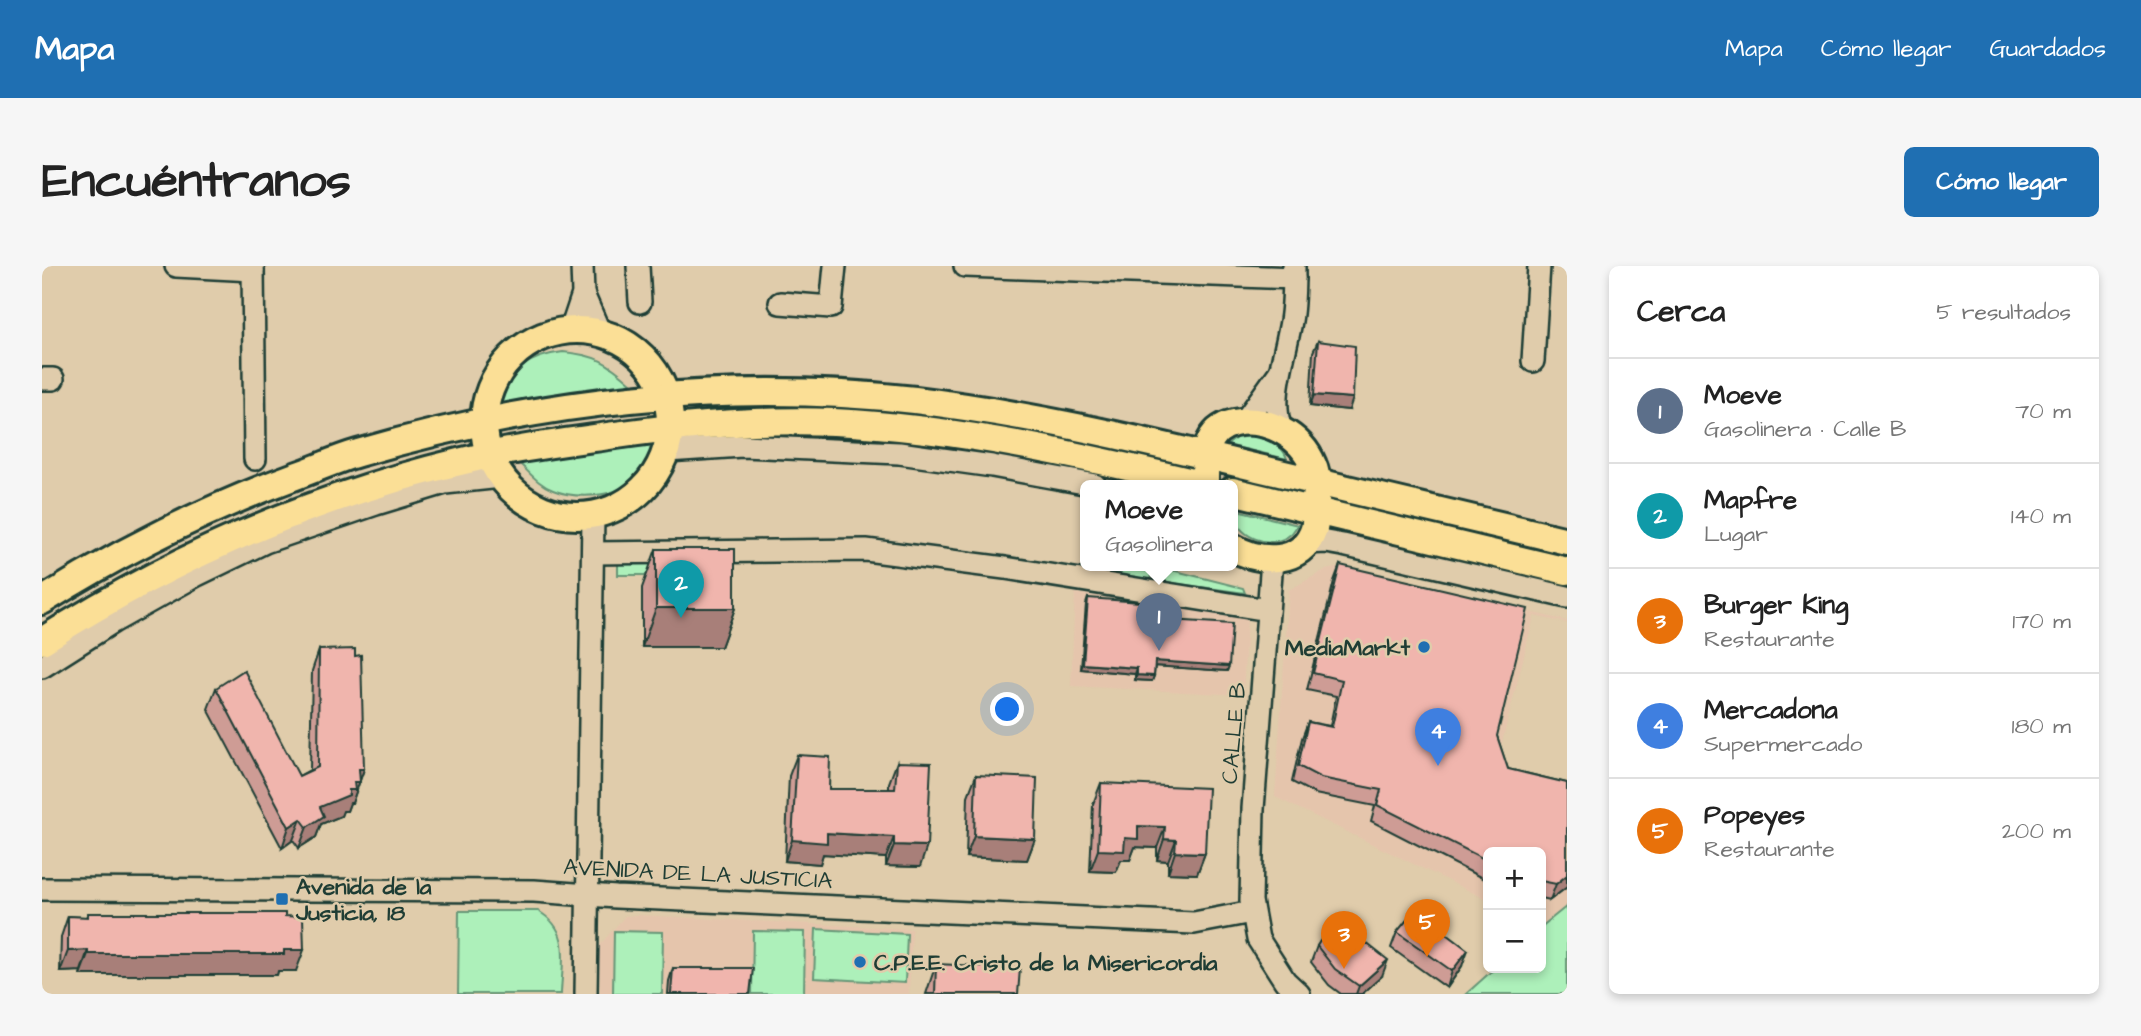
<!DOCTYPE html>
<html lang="es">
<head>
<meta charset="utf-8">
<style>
	body { margin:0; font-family:"Architects Daughter",sans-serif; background:#f6f6f6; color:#222 }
	.controls { position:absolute; right:21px; bottom:21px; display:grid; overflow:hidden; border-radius:10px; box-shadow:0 4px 10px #0003 }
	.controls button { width:63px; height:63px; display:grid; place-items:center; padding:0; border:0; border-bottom:2px solid #e0e0e0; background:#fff; color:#222; font:35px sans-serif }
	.you { position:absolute; left:966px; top:444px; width:24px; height:24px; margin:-18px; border:5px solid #fff; border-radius:50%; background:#1a73e8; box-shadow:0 0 0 10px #1a73e833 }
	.badge { display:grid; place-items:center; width:46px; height:46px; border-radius:50%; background:#1f6fb2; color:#fff; font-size:23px; font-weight:700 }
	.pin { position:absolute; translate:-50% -58px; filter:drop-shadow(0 2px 4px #0008) }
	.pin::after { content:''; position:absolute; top:37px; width:24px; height:21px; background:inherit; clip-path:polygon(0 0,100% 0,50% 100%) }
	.popup { position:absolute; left:1038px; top:214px; width:158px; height:91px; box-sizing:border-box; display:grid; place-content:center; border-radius:10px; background:#fff; filter:drop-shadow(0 2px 5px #0005); font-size:23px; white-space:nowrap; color:#767676 }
	.popup b { font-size:26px; color:#222 }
	.popup::after { content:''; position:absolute; left:50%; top:100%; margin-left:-14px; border:14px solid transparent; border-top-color:#fff }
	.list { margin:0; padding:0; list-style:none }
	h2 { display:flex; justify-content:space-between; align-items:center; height:91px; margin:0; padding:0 28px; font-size:30px }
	h2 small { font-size:23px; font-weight:400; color:#767676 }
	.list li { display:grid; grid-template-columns:46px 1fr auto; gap:21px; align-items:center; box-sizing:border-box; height:105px; padding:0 28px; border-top:2px solid #e0e0e0 }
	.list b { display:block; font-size:26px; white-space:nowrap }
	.list p { margin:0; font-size:23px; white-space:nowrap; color:#767676 }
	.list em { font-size:23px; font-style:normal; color:#767676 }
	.map { position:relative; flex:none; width:1525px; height:728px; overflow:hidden; border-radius:10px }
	header { display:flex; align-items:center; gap:42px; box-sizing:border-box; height:98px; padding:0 35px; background:#1f6fb2; color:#fff }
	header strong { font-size:33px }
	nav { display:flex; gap:38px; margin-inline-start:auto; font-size:24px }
	.intro { display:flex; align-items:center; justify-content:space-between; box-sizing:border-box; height:168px; padding:0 42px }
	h1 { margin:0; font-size:49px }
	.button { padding:18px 32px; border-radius:10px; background:#1f6fb2; color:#fff; font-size:24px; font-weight:700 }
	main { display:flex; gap:42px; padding:0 42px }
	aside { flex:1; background:#fff; border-radius:10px; box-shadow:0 4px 10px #0003 }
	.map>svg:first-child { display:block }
</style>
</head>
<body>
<header>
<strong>Mapa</strong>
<nav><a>Mapa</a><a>Cómo llegar</a><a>Guardados</a></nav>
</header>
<div class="intro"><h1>Encuéntranos</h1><a class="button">Cómo llegar</a></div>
<main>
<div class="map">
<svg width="1525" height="728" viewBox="0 0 1525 728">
	<rect width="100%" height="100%" fill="#e0ccab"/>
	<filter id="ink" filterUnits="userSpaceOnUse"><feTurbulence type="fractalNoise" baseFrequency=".0143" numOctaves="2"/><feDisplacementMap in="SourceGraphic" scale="14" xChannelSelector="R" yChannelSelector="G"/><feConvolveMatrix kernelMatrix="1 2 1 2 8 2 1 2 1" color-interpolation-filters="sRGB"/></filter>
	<g filter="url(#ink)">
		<g fill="#e5c5ac">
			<path d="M1298,301L1525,355V357L1492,350L1457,488L1460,519L1449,486L1480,359L1265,423L1294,430L1273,528L1333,540L1330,555L1446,615V634L1233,531L1247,324L1283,304Z"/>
			<path d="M1033,327L1205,351L1201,429L1029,420Z"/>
			<path d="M1525,621V640L1499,660V632L1508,634Z"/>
			<path d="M594,649L870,663L867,728H558L557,680L583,650Z"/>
		</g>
		<g fill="#adf0ba" stroke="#669677" stroke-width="2">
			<path d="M521,86C554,89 566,96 590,118L459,138C458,105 493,89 521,86Z"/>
			<path d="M1208,170C1223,172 1241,178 1245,193L1185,179L1194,172Z"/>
			<path d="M614,178C613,225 547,239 511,224C496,218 488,207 477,197Z"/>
			<path d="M1191,243L1256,259C1253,262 1252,265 1249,268C1229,286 1191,270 1191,243Z"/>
			<path d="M1043,295L1044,299L1110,300L1108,315L1041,304Z"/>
			<path d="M608,296V309H576V297Z"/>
			<path d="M1118,301L1201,322L1203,327L1115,315Z"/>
			<path d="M1525,640V728H1424L1453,702H1499V661Z"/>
			<path d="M417,645H496C530,664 520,695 519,728H416Z"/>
			<path d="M774,663L865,668L863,717L772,712Z"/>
			<path d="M572,665L621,666L620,728H571Z"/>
			<path d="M711,665L763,666L762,728H710Z"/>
		</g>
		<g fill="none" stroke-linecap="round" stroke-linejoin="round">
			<defs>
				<g id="minor">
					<path d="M134,0L211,4"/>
					<path d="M211,0L213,193"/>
					<path d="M596,0L598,36"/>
					<path d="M923,0L1252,12"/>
					<path d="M541,28L558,67"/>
					<path d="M738,37L789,41L793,0"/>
					<path d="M529,64L541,28L540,0"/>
					<path d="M1491,95L1497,0"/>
					<path d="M0,113H11"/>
					<path d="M1202,156L1237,107"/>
					<path d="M1239,163C1227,132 1244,87 1249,55C1252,37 1252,18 1252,0"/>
					<path d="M625,185L700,180L857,187L950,200L1053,219"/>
					<path d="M1264,277L1284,276L1301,279L1525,331"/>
					<path d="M551,287L824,284L963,302L1226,344"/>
					<path d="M1230,294L1211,543L1209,635L1216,673L1243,715L1257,728"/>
					<path d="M0,401L71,356L155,309L223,276L334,238L403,217L459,211"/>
					<path d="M0,623L492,625L574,631L1152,657L1210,646"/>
					<path d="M544,728L551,250"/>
				</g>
				<g id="major">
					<circle cx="535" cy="157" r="93"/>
					<path d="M1190,225L1525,305"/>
					<path d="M0,335C81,284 166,242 256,209C276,202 295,193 316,187C497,134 685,113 873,134C989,148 1102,175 1216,202C1319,227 1422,250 1525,275"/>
					<path d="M0,375C137,287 288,224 447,189C489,180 531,175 574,169C646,159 718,153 792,156C918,162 1041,190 1163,219C1163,194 1161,164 1192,157C1223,150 1259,169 1271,199C1276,210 1275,224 1274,236C1274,245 1274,255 1272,263C1260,300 1218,297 1190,281"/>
				</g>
			</defs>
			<use href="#minor" stroke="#1f3d34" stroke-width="26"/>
			<use href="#major" stroke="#1f3d34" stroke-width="32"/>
			<use href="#minor" stroke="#e0ccab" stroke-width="21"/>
			<use href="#major" stroke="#fbdf96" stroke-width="26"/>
		</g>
		<g fill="#ce9c95" stroke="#1f3d34" stroke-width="2">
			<path d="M1276,75L1307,144L1268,140L1271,86Z"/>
			<path d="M614,283L693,342L679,381H600V322Z"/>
			<path d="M1298,299L1455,470L1466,503L1525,517V621L1508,634L1499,632V586H1446V615L1329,555L1333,540L1273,528L1250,516L1260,472L1266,456L1288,460L1294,430L1265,424L1292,315Z"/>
			<path d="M1046,332L1187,400L1185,405L1113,400L1112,410L1110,415L1093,414V408L1039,403L1044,338Z"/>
			<path d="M277,384L322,503L310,537H308L305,545H301L299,550L279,558L274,571L257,582L251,574L240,582L166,443L174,422L257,510L268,504L270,405Z"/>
			<path d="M755,489L787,523H847V517L855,496L878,601L844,600V592L781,588L778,598L743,595L747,510Z"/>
			<path d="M934,509L993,573L985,594L924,591L926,530Z"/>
			<path d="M1059,517L1163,587L1155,608L1126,607V595L1115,594V582L1093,581L1088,594H1079L1074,606L1048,605L1051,538Z"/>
			<path d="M46,647L243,650L254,705H236L235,709H38L39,705L18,706L19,671L26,650L44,651Z"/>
			<path d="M1355,666L1420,700L1405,722L1349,682Z"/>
			<path d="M1275,680L1340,710L1320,728H1299L1287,719L1269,696Z"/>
			<path d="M894,698L976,728H884Z"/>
			<path d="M631,702L708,728H626L627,715Z"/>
		</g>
		<g fill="#a87f79" stroke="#1f3d34" stroke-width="2">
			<path d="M1272,129L1311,132L1307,144L1268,140Z"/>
			<path d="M614,342H693L679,381H600Z"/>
			<path d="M1113,395L1187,400L1185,405L1111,400Z"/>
			<path d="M1041,398L1095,402L1093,408L1039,403Z"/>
			<path d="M1095,409L1112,410L1110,415L1093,414Z"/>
			<path d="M317,503H322L310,537H308L305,545H301L299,550L279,558L274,571L257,582L265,561L278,541Z"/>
			<path d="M259,553L251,574L240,582L247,561Z"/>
			<path d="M1096,560L1123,561L1115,582L1093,581L1088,594H1079L1074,606L1048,605L1056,584L1083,572Z"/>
			<path d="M785,567L852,571L844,592L781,588L778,598L743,595L750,574Z"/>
			<path d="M932,570L993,573L985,594L924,591Z"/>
			<path d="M1122,573L1134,574L1126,595L1115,594Z"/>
			<path d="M852,579L885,580L878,601L844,600Z"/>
			<path d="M1133,586L1163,587L1155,608L1126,607Z"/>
			<path d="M1525,609V621L1508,634L1514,618Z"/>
			<path d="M46,684L39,705L18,706L26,685Z"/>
			<path d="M242,684H262L254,705H236L235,709H38L46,688Z"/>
			<path d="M1426,684L1420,700L1405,722L1410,705Z"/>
			<path d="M1346,694L1340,710L1320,728H1314L1317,720Z"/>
		</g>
		<g fill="#f0b5ad" stroke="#1f3d34" stroke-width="2">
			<path d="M1276,75L1313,80L1311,132L1272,129Z"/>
			<rect x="614" y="283" width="79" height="59"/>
			<path d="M1298,299L1486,343L1455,470L1466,503L1525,517V609L1514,618L1499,615V586H1446V595L1335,539L1339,524L1279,512L1256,500L1266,456L1290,461L1300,414L1271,407Z"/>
			<path d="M1046,332L1098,336L1097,352L1190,358L1187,400L1113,395L1112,410L1095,409V402L1041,398Z"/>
			<path d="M313,383V390L319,389L322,503H317L318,516H312L313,524H307V529L278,541L282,550L265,561L259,553L247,561L174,422L202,404L257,510L276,501L277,384Z"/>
			<path d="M755,489L788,491L787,523H853L855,496L889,497L885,580L852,579V571L785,567V577L750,574Z"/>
			<path d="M934,509L995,512L993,573L932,570Z"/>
			<path d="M1059,517L1166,522L1163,587L1133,586L1134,574L1122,573L1123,561L1096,560V573L1083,572L1082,585L1056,584Z"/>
			<path d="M1373,644L1426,684L1410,705L1355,666Z"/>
			<path d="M46,647H243V650L261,651L262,684H242V688H46V684L26,685V650L46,651Z"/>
			<path d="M1292,652L1346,694L1317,720L1293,703L1275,680Z"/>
			<path d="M894,698L978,702L976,728H893Z"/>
			<path d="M631,702H711L708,728H629Z"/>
		</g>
	</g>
	<g fill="#1f6fb2" stroke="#e0ccab" stroke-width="2.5">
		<circle cx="1382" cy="381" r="7"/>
		<rect x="233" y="626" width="14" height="14" rx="3.5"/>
		<circle cx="818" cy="696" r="7"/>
	</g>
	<g text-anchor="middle" stroke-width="5" stroke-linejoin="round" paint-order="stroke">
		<g font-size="23" font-weight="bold" fill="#1f3d34" stroke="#e0ccab" text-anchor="start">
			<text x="1368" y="389" text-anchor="end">MediaMarkt</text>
			<text x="254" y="628">Avenida de la<tspan x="254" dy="26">Justicia, 18</tspan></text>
			<text x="832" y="704">C.P.E.E. Cristo de la Misericordia</text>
		</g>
		<g font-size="23" fill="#1f3d34" stroke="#e0ccab">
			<text transform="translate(1191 467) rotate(-85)" y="8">CALLE B</text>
			<text transform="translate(656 607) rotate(3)" y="8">AVENIDA DE LA JUSTICIA</text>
		</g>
	</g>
</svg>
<div class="controls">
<button>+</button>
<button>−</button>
</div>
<div class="you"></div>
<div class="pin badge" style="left:1117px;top:385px;background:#5c6f8a">1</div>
<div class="popup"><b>Moeve</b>Gasolinera</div>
<div class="pin badge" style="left:639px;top:352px;background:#0f9aa8">2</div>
<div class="pin badge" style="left:1302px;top:703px;background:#e8710a">3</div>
<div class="pin badge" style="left:1396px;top:500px;background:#3f7fe0">4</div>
<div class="pin badge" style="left:1385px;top:691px;background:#e8710a">5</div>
</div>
<aside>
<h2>Cerca<small>5 resultados</small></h2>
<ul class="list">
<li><span class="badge" style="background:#5c6f8a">1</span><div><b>Moeve</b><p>Gasolinera · Calle B</p></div><em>70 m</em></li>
<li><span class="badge" style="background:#0f9aa8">2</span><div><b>Mapfre</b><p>Lugar</p></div><em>140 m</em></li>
<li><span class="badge" style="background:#e8710a">3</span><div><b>Burger King</b><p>Restaurante</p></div><em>170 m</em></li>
<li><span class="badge" style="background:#3f7fe0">4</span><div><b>Mercadona</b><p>Supermercado</p></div><em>180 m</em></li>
<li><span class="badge" style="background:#e8710a">5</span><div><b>Popeyes</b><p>Restaurante</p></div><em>200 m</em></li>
</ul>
</aside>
</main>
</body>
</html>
